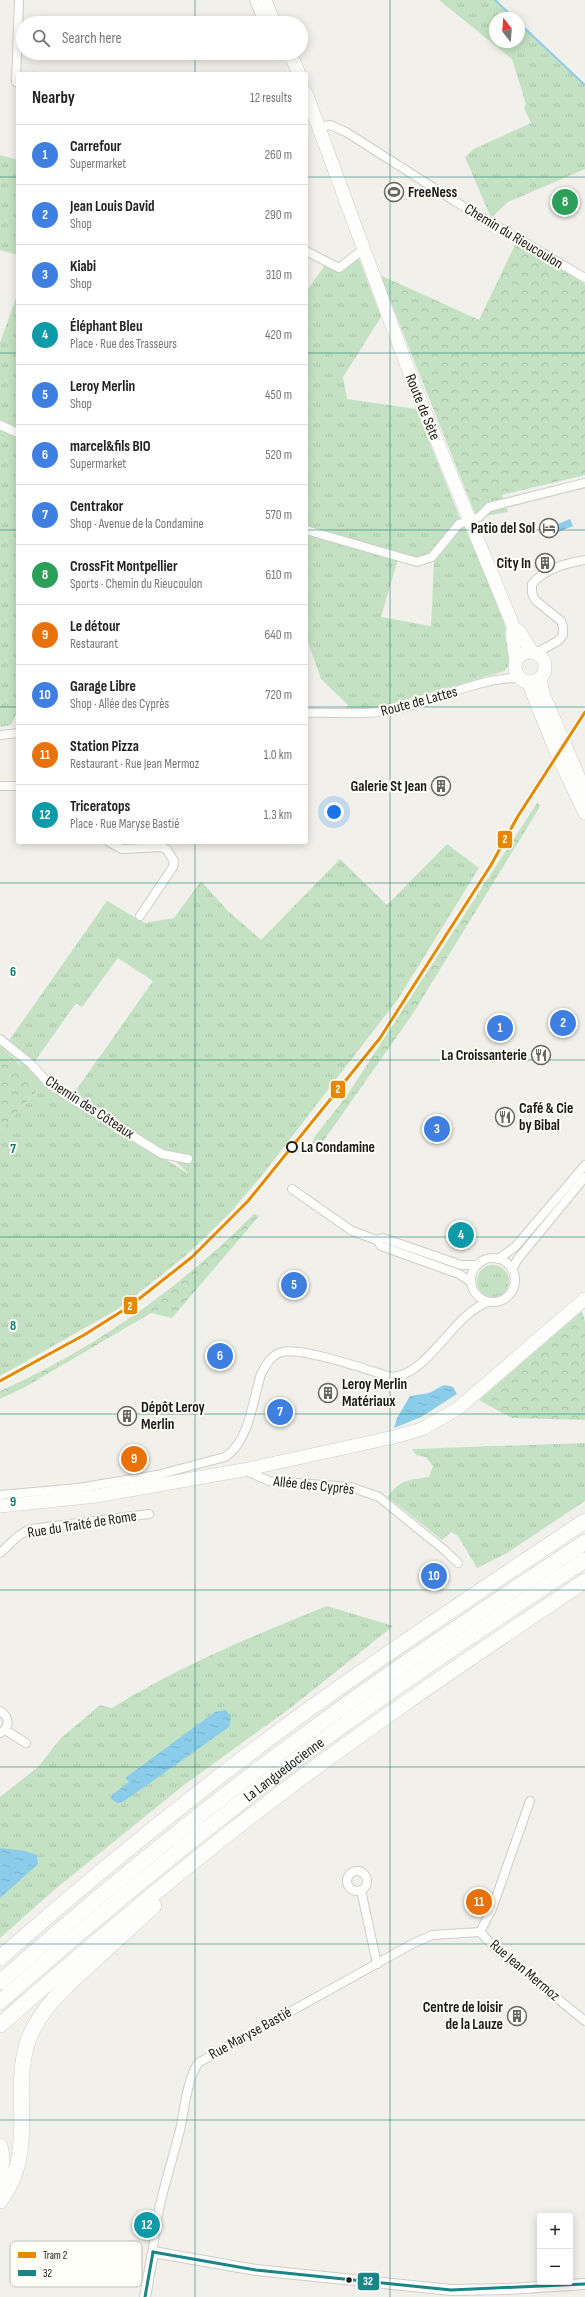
<!DOCTYPE html>
<html lang="en">
<head>
<meta charset="utf-8">
<style>
	body { margin:0; font-family:"Sofia Sans Condensed",sans-serif; background:#f6f6f6; color:#222 }
	.controls { position:absolute; right:12px; bottom:12px; display:grid; overflow:hidden; border-radius:4px; box-shadow:0 2px 10px #0003 }
	.controls button { width:36px; height:36px; display:grid; place-items:center; padding:0; border:0; border-bottom:1px solid #e0e0e0; background:#fff; color:#222; font:20px sans-serif }
	.compass { position:absolute; left:489px; top:12px; width:36px; height:36px; border-radius:50%; background:#fff; box-shadow:0 2px 10px #0003; rotate:343deg }
	.you { position:absolute; left:334px; top:812px; width:14px; height:14px; margin:-10px; border:3px solid #fff; border-radius:50%; background:#1a73e8; box-shadow:0 0 0 6px #1a73e833 }
	.badge { display:grid; place-items:center; width:26px; height:26px; border-radius:50%; background:#7c3aed; color:#fff; font-size:13px; font-weight:700 }
	.pin { position:absolute; translate:-50% -50%; border:2px solid #fff; box-shadow:0 1px 4px #0006 }
	.list { margin:0; padding:0; list-style:none }
	h2 { display:flex; justify-content:space-between; align-items:center; height:52px; margin:0; padding:0 16px; font-size:17px }
	h2 small { font-size:13px; font-weight:400; color:#767676 }
	.list li { display:grid; grid-template-columns:26px 1fr auto; gap:12px; align-items:center; box-sizing:border-box; height:60px; padding:0 16px; border-top:1px solid #e0e0e0 }
	.list b { display:block; font-size:15px; white-space:nowrap }
	.list p { margin:0; font-size:13px; white-space:nowrap; color:#767676 }
	.list em { font-size:13px; font-style:normal; color:#767676 }
	.icon { flex:none; width:22px; height:22px; fill:none; stroke:currentColor; stroke-width:2; stroke-linecap:round; stroke-linejoin:round }
	.map { position:relative; flex:none; width:585px; height:2297px; overflow:hidden }
	.search { position:absolute; background:#fff; box-shadow:0 2px 10px #0003; left:16px; top:16px; width:292px; height:44px; display:flex; align-items:center; gap:10px; box-sizing:border-box; padding:0 14px; border-radius:22px; color:#767676; font-size:15px }
	.panel { position:absolute; background:#fff; box-shadow:0 2px 10px #0003; left:16px; top:72px; width:292px; height:772px; border-radius:4px }
	.map>svg:first-child { display:block }
</style>
</head>
<body>
<div class="map">
<svg width="585" height="2297" viewBox="0 0 585 2297">
	<defs>
		<pattern id="grass-tufts" width="24" height="20" patternUnits="userSpaceOnUse"><rect width="24" height="20" fill="#c4e2c3"/><path d="M3 7l-1-3M5 7V3M7 7l1-3M15 17l-1-3M17 17v-4M19 17l1-3" fill="none" stroke="#a8c1a7"/></pattern>
		<pattern id="forest-crowns" width="20" height="18" patternUnits="userSpaceOnUse"><rect width="20" height="18" fill="#c4e2c3"/><path d="M2 6a3 3 0 1 1 6 0M12 15a3 3 0 1 1 6 0" fill="none" stroke="#a8c1a7"/></pattern>
		<pattern id="water-ripples" width="26" height="14" patternUnits="userSpaceOnUse"><rect width="26" height="14" fill="#8bcceb"/><path d="M2 4q2-2 4 0t4 0M15 11q2-2 4 0t4 0" fill="none" stroke="#77afc9"/></pattern>
	</defs>
	<rect width="100%" height="100%" fill="#f1f0eb"/>
	<g fill="url(#grass-tufts)">
		<path d="M439,0H494L514,18H495V42H519V23L585,85V169L508,202L491,218L465,157L474,149L531,123L524,108L526,104L512,59Z"/>
		<path d="M0,155L18,160V255L0,250Z"/>
		<path d="M358,256L381,317L343,377L347,399L416,409L460,518L428,557L416,560L306,527V292L325,265L342,272Z"/>
		<path d="M18,292V430L0,423V343Z"/>
		<path d="M0,427L18,435V710L11,725L0,727Z"/>
		<path d="M464,524C474,550 516,638 511,660C510,664 507,668 505,671L377,708L346,709L348,705L321,679L306,636V533L398,559L381,617L431,626L434,561Z"/>
		<path d="M447,844L479,868L398,999L263,1174L230,1213L184,1257L118,1309L0,1376V1131L36,1092L19,1062L0,1047V1043L104,1121L189,1174L163,1150L72,1096L153,981L118,958L82,1007L76,1003L33,1064L8,1042L107,901L145,923L174,918L201,881L228,911L261,940L340,859L387,905Z"/>
		<circle cx="493" cy="1281" r="16"/>
		<path d="M585,1443V1501L507,1553L477,1568L458,1536L451,1532L442,1540L388,1497C400,1479 409,1480 429,1477L433,1466L426,1457L416,1455L412,1449Z"/>
		<path d="M327,1606L393,1626L293,1706L184,1785L54,1890L0,1938V1797L38,1767L61,1738L100,1705L112,1708C183,1664 251,1637 327,1606Z"/>
	</g>
	<g fill="url(#forest-crowns)">
		<path d="M516,243L585,284V475L502,495L508,512L485,516L478,521L380,275L479,320Z"/>
		<path d="M537,803L540,805L538,810L412,1015L315,1153L310,1146L315,1136L346,1097Z"/>
		<path d="M0,1047C16,1060 30,1072 36,1092L0,1131Z"/>
		<path d="M254,1214L259,1216L172,1318L151,1313L25,1387L0,1399V1391C95,1349 181,1287 254,1214Z"/>
		<path d="M582,1311L585,1322V1420L512,1418L479,1400Z"/>
	</g>
	<g fill="url(#water-ripples)">
		<path d="M570,519L573,526L558,532L556,525Z"/>
		<path d="M444,1385L453,1387L457,1394L421,1417L394,1428L397,1418L410,1396L429,1393Z"/>
		<path d="M225,1710C232,1715 231,1720 229,1727L123,1802L117,1803L111,1799L112,1795L129,1782L125,1778L215,1712Z"/>
		<path d="M0,1848L25,1851L37,1855L38,1864L0,1898Z"/>
	</g>
	<g fill="none" stroke-linecap="round" stroke-linejoin="round">
		<g stroke="#8bcceb" stroke-width="2">
			<path d="M495,0L514,18"/>
			<path d="M519,23L585,85"/>
		</g>
		<defs>
			<g id="minor">
				<path d="M254,0L263,23"/>
				<path d="M16,82L19,0"/>
				<path d="M319,127L330,125L346,132L456,202L585,278"/>
				<path d="M306,251L339,268L357,254L364,251"/>
				<path d="M0,425L18,433"/>
				<path d="M306,530L417,562L432,557L459,524L479,517L489,507L585,483"/>
				<path d="M536,653L558,641L563,635V627L561,621L535,600L532,593V584C546,568 564,564 585,560"/>
				<path d="M306,713C336,712 368,716 398,709C438,700 477,678 519,678"/>
				<path d="M0,735L18,733"/>
				<path d="M0,786H18"/>
				<path d="M109,842L122,849L162,847L167,850L174,861L173,867L140,916"/>
				<path d="M0,1039L31,1064L50,1085L162,1154L188,1159"/>
				<path d="M292,1189L352,1231L377,1240L381,1246L459,1274L471,1282"/>
				<path d="M377,1240L383,1238L461,1265H477"/>
				<circle cx="493" cy="1280" r="22"/>
				<path d="M498,1259L515,1247L585,1165"/>
				<path d="M512,1270L517,1260L585,1177"/>
				<path d="M244,1470L269,1481L351,1487L379,1497L442,1548L458,1563"/>
				<path d="M0,1495L78,1488L157,1475L225,1457C249,1442 253,1400 261,1374C266,1365 271,1355 282,1352C302,1347 368,1370 391,1377C428,1376 452,1315 488,1302"/>
				<path d="M0,1553C11,1544 17,1534 31,1529L149,1514"/>
				<path d="M0,1711C10,1717 10,1728 0,1733"/>
				<path d="M5,1730L26,1743"/>
				<circle cx="357" cy="1881" r="10"/>
				<path d="M361,1890L377,1964"/>
				<path d="M480,1932L492,1909L530,1801"/>
				<path d="M480,1932L494,1947L585,2021"/>
				<path d="M153,2252C155,2211 170,2170 180,2130C185,2108 186,2083 198,2063L412,1944L432,1935L480,1932"/>
			</g>
			<path id="tertiary" d="M145,2297L153,2252L256,2270L451,2290L508,2289L585,2284"/>
			<g id="primary">
				<path d="M265,0L274,23"/>
				<path d="M290,53L299,74"/>
				<path d="M306,93L414,385L514,628L512,633L516,661"/>
				<path d="M514,628L519,631L532,652"/>
				<circle cx="530" cy="667" r="15"/>
				<path d="M540,679L544,696L585,792"/>
				<path d="M528,682L560,761L585,813"/>
				<path d="M0,1506L96,1496L243,1470L394,1437L422,1429L457,1409L585,1299"/>
			</g>
			<g id="motorway">
				<path d="M0,1958C91,1878 185,1801 282,1729C381,1656 483,1589 585,1521"/>
				<path d="M0,1982C108,1887 219,1796 336,1712C417,1653 501,1598 585,1542"/>
				<path id="s1" d="M0,2002C108,1906 221,1814 338,1729C419,1670 502,1615 585,1560"/>
				<path d="M0,2025C73,1961 147,1898 223,1838C339,1746 462,1663 585,1581"/>
				<path d="M0,2146L2,2157L0,2181"/>
				<path d="M0,2201C38,2150 11,2098 27,2044C39,2007 70,1983 97,1958C116,1941 134,1923 154,1906"/>
			</g>
		</defs>
		<use href="#minor" stroke="#cecdca" stroke-width="10"/>
		<use href="#tertiary" stroke="#cecdca" stroke-width="12"/>
		<use href="#primary" stroke="#cecdca" stroke-width="14"/>
		<use href="#motorway" stroke="#cecdca" stroke-width="16"/>
		<use href="#minor" stroke="#fdfdfc" stroke-width="8"/>
		<use href="#tertiary" stroke="#fdfdfc" stroke-width="10"/>
		<use href="#primary" stroke="#fdfdfc" stroke-width="13"/>
		<use href="#motorway" stroke="#fdfdfc" stroke-width="15"/>
		<defs>
			<g id="bus-1">
				<path d="M153,2252L256,2270L451,2290L585,2284"/>
				<path d="M145,2297L153,2252"/>
			</g>
		</defs>
		<use href="#bus-1" stroke="#fffef9" stroke-width="6"/>
		<use href="#bus-1" stroke="#1a8587" stroke-width="3"/>
		<defs>
			<path id="tram-1" d="M0,1381L84,1335L130,1306L192,1257L248,1201L380,1038L491,865L518,816L585,712"/>
		</defs>
		<use href="#tram-1" stroke="#fffef9" stroke-width="6"/>
		<use href="#tram-1" stroke="#e68801" stroke-width="3"/>
	</g>
	<path fill="none" stroke="#0f766e" stroke-width="1" stroke-opacity="0.55" d="M195,0V23M390,0V2297M195,53V74M0,177H18M306,177H585M0,353H18M306,353H585M0,530H18M306,530H585M0,707H18M306,707H585M195,842V2297M0,883H585M0,1060H585M0,1237H585M0,1414H585M0,1590H585M0,1767H585M0,1944H585M0,2120H585"/>
	<defs>
		<symbol id="stadium-ring" viewBox="-11 -11 22 22"><circle r="9.5" fill="#fffef9" stroke="#666562" stroke-width="1.5"/><path d="M0-5a6.5 5 0 1 0 0 10a6.5 5 0 1 0 0-10ZM-3.5-1.8h7v3.6h-7Z" fill="#666562"/></symbol>
		<symbol id="hotel-ring" viewBox="-11 -11 22 22"><circle r="9.5" fill="#fffef9" stroke="#666562" stroke-width="1.5"/><path d="M-6-4.5h1.5V1H6V5H4.5V3h-9V5H-6ZM-4 0a1.8 1.8 0 1 1 3.6 0ZM.5 0V-2.5h3Q6-2.5 6 0Z" fill="#666562"/></symbol>
		<symbol id="building-ring" viewBox="-11 -11 22 22"><circle r="9.5" fill="#fffef9" stroke="#666562" stroke-width="1.5"/><path d="M-4-6H4V6H1V3H-1V6H-4ZM-2.5-4.3h1.7v1.8h-1.7ZM.8-4.3h1.7v1.8H.8ZM-2.5-1h1.7V.8h-1.7ZM.8-1h1.7V.8H.8Z" fill="#666562"/></symbol>
		<symbol id="restaurant-ring" viewBox="-11 -11 22 22"><circle r="9.5" fill="#fffef9" stroke="#666562" stroke-width="1.5"/><path d="M-5-6h1v4h1v-4h1v4h1v-4h1v5L-1.5 .5V6h-2V.5L-5-1ZM5-6V6H3V1.5H1.5Q1.5-4 5-6Z" fill="#666562"/></symbol>
	</defs>
	<g fill-rule="evenodd">
		<use href="#stadium-ring" x="383" y="181" width="22" height="22"/>
		<use href="#hotel-ring" x="538" y="517" width="22" height="22"/>
		<use href="#building-ring" x="534" y="552" width="22" height="22"/>
		<use href="#building-ring" x="430" y="775" width="22" height="22"/>
		<use href="#restaurant-ring" x="530" y="1044" width="22" height="22"/>
		<use href="#restaurant-ring" x="494" y="1106" width="22" height="22"/>
		<use href="#building-ring" x="317" y="1382" width="22" height="22"/>
		<use href="#building-ring" x="116" y="1405" width="22" height="22"/>
		<use href="#building-ring" x="506" y="2005" width="22" height="22"/>
	</g>
	<circle fill="#fffef9" stroke="#1b1a18" stroke-width="2" cx="292" cy="1147" r="5"/>
	<circle fill="#1b1a18" stroke="#fffef9" stroke-width="1.5" cx="349" cy="2280" r="3.5"/>
	<g text-anchor="middle" stroke-width="4" stroke-linejoin="round" paint-order="stroke">
		<g font-size="15" font-weight="bold" fill="#1b1a18" stroke="#fffef9" text-anchor="end">
			<text x="408" y="197" text-anchor="start">FreeNess</text>
			<text x="535" y="533">Patio del Sol</text>
			<text x="531" y="568">City In</text>
			<text x="427" y="791">Galerie St Jean</text>
			<text x="527" y="1060">La Croissanterie</text>
			<text x="519" y="1113" text-anchor="start">Café &amp; Cie<tspan x="519" dy="17">by Bibal</tspan></text>
			<text x="342" y="1389" text-anchor="start">Leroy Merlin<tspan x="342" dy="17">Matériaux</tspan></text>
			<text x="141" y="1412" text-anchor="start">Dépôt Leroy<tspan x="141" dy="17">Merlin</tspan></text>
			<text x="503" y="2012">Centre de loisir<tspan x="503" dy="17">de la Lauze</tspan></text>
		</g>
		<g font-size="15" fill="#1b1a18" stroke="#fffef9">
			<text transform="translate(514 236) rotate(31)" y="5">Chemin du Rieucoulon</text>
			<text transform="translate(423 407) rotate(68)" y="5">Route de Sète</text>
			<text transform="translate(419 701) rotate(-15)" y="5">Route de Lattes</text>
			<text transform="translate(90 1107) rotate(33)" y="5">Chemin des Côteaux</text>
			<text transform="translate(314 1485) rotate(6)" y="5">Allée des Cyprès</text>
			<text transform="translate(82 1524) rotate(-9)" y="5">Rue du Traité de Rome</text>
			<text dy="5" stroke="none"><textPath href="#s1" startOffset="367">La Languedocienne</textPath></text>
			<text transform="translate(525 1970) rotate(40)" y="5">Rue Jean Mermoz</text>
			<text transform="translate(250 2033) rotate(-29)" y="5">Rue Maryse Bastié</text>
		</g>
		<g font-size="15" font-weight="bold" fill="#1b1a18" stroke="#fffef9" text-anchor="start">
			<text x="301" y="1152">La Condamine</text>
		</g>
	</g>
	<rect x="10" y="2241" width="132" height="46" rx="6" fill="#fffef9" stroke="#bbbab6" stroke-width="1"/>
	<rect x="18" y="2252" width="18" height="6" fill="#e68801"/>
	<rect x="18" y="2270" width="18" height="6" fill="#1a8587"/>
	<g font-size="11" fill="#1b1a18">
		<text x="43" y="2259">Tram 2</text>
		<text x="43" y="2277">32</text>
	</g>
	<g font-size="13" text-anchor="middle" font-weight="bold" fill="#0f766e" stroke="#fffef9" stroke-width="4" stroke-linejoin="round" paint-order="stroke">
		<text x="13" y="976">6</text>
		<text x="13" y="1153">7</text>
		<text x="13" y="1330">8</text>
		<text x="13" y="1506">9</text>
	</g>
	<g stroke="#fffef9" stroke-width="1.5">
		<rect x="497" y="830" width="16" height="19" rx="4" fill="#e68801"/>
		<rect x="330" y="1080" width="16" height="19" rx="4" fill="#e68801"/>
		<rect x="123" y="1296" width="15" height="19" rx="4" fill="#e68801"/>
		<rect x="357" y="2272" width="23" height="19" rx="4" fill="#1a8587"/>
	</g>
	<g font-size="11" text-anchor="middle" font-weight="bold" fill="#fff">
		<text x="505" y="843">2</text>
		<text x="338" y="1093">2</text>
		<text x="130" y="1310">2</text>
		<text x="368" y="2285">32</text>
	</g>
</svg>
<div class="controls">
<button>+</button>
<button>−</button>
</div>
<svg class="compass" viewBox="-18 -18 36 36"><path d="M0-13l5 13h-10z" fill="#e53935"/><path d="M0 13l5-13h-10z" fill="#767676"/></svg>
<div class="you"></div>
<div class="pin badge" style="left:500px;top:1028px;background:#3f7fe0">1</div>
<div class="pin badge" style="left:563px;top:1023px;background:#3f7fe0">2</div>
<div class="pin badge" style="left:437px;top:1129px;background:#3f7fe0">3</div>
<div class="pin badge" style="left:461px;top:1235px;background:#0f9aa8">4</div>
<div class="pin badge" style="left:294px;top:1285px;background:#3f7fe0">5</div>
<div class="pin badge" style="left:220px;top:1356px;background:#3f7fe0">6</div>
<div class="pin badge" style="left:280px;top:1412px;background:#3f7fe0">7</div>
<div class="pin badge" style="left:565px;top:202px;background:#2e9e5b">8</div>
<div class="pin badge" style="left:134px;top:1459px;background:#e8710a">9</div>
<div class="pin badge" style="left:434px;top:1576px;background:#3f7fe0">10</div>
<div class="pin badge" style="left:479px;top:1902px;background:#e8710a">11</div>
<div class="pin badge" style="left:147px;top:2225px;background:#0f9aa8">12</div>
<div class="search"><svg class="icon" aria-label="search" viewBox="0 0 24 24"><circle cx="10" cy="10" r="6"/><path d="M15 15l6 6"/></svg>Search here</div>
<section class="panel">
<h2>Nearby<small>12 results</small></h2>
<ul class="list">
<li><span class="badge" style="background:#3f7fe0">1</span><div><b>Carrefour</b><p>Supermarket</p></div><em>260 m</em></li>
<li><span class="badge" style="background:#3f7fe0">2</span><div><b>Jean Louis David</b><p>Shop</p></div><em>290 m</em></li>
<li><span class="badge" style="background:#3f7fe0">3</span><div><b>Kiabi</b><p>Shop</p></div><em>310 m</em></li>
<li><span class="badge" style="background:#0f9aa8">4</span><div><b>Éléphant Bleu</b><p>Place · Rue des Trasseurs</p></div><em>420 m</em></li>
<li><span class="badge" style="background:#3f7fe0">5</span><div><b>Leroy Merlin</b><p>Shop</p></div><em>450 m</em></li>
<li><span class="badge" style="background:#3f7fe0">6</span><div><b>marcel&amp;fils BIO</b><p>Supermarket</p></div><em>520 m</em></li>
<li><span class="badge" style="background:#3f7fe0">7</span><div><b>Centrakor</b><p>Shop · Avenue de la Condamine</p></div><em>570 m</em></li>
<li><span class="badge" style="background:#2e9e5b">8</span><div><b>CrossFit Montpellier</b><p>Sports · Chemin du Rieucoulon</p></div><em>610 m</em></li>
<li><span class="badge" style="background:#e8710a">9</span><div><b>Le détour</b><p>Restaurant</p></div><em>640 m</em></li>
<li><span class="badge" style="background:#3f7fe0">10</span><div><b>Garage Libre</b><p>Shop · Allée des Cyprès</p></div><em>720 m</em></li>
<li><span class="badge" style="background:#e8710a">11</span><div><b>Station Pizza</b><p>Restaurant · Rue Jean Mermoz</p></div><em>1.0 km</em></li>
<li><span class="badge" style="background:#0f9aa8">12</span><div><b>Triceratops</b><p>Place · Rue Maryse Bastié</p></div><em>1.3 km</em></li>
</ul>
</section>
</div>
</body>
</html>
